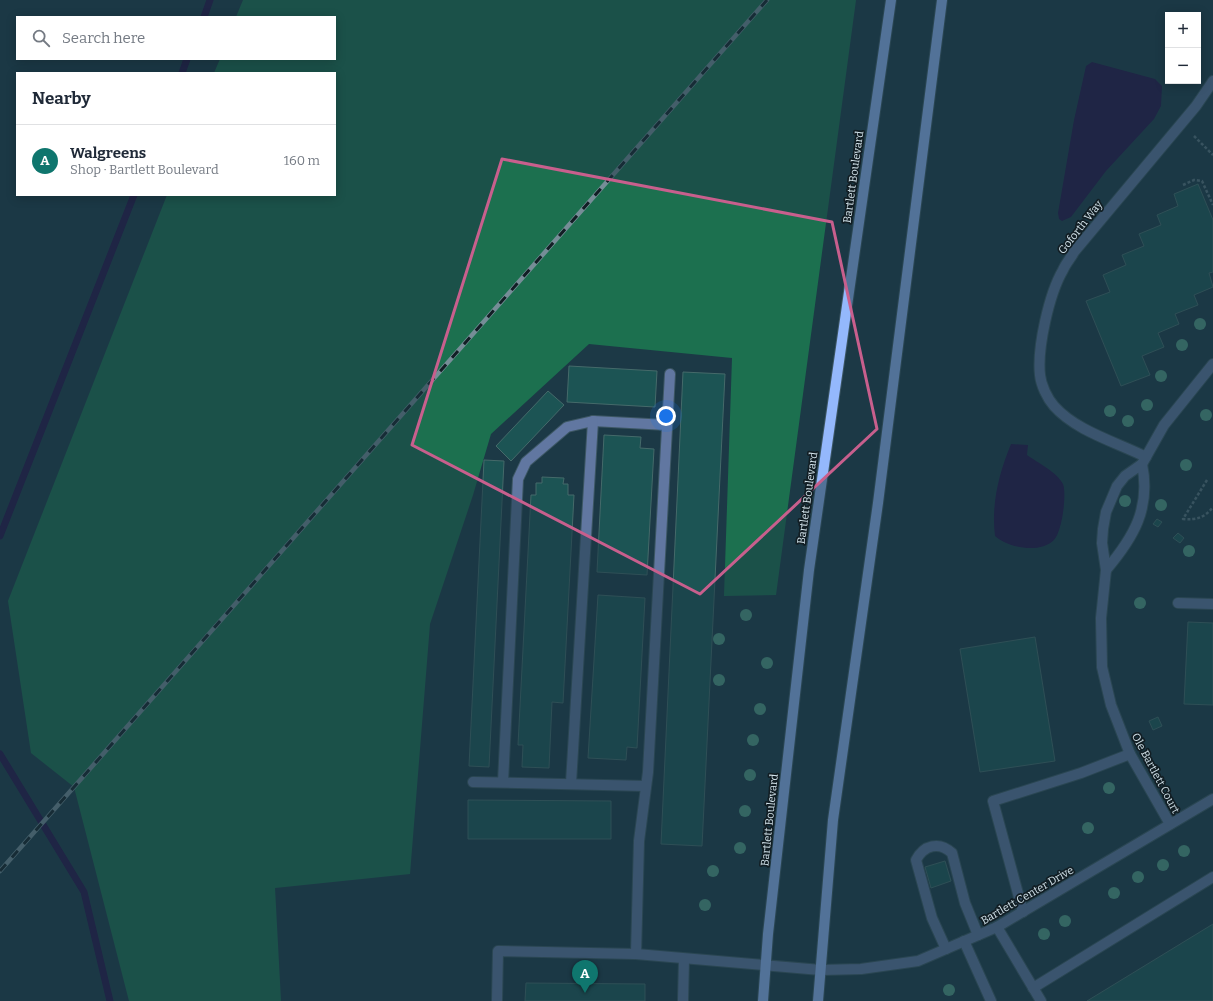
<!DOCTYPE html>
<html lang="en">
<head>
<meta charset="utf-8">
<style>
	body { margin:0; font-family:Bitter,serif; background:#f6f6f7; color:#1f2937 }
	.controls { position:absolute; right:12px; top:12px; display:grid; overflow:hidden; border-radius:0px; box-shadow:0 2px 10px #0003 }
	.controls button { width:36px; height:36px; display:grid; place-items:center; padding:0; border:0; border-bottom:1px solid #e0e1e3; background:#fff; color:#1f2937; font:20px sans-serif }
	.you { position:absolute; left:666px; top:416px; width:14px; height:14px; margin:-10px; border:3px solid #fff; border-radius:50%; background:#1a73e8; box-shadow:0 0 0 6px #1a73e833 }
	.badge { display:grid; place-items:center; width:26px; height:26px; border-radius:50%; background:#0f766e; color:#fff; font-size:13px; font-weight:700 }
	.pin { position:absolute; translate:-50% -33px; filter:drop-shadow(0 1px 2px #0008) }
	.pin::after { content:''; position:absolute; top:21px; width:14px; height:12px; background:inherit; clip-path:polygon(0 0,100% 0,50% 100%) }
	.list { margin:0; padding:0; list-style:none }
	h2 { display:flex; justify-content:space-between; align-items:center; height:52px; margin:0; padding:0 16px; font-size:17px }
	h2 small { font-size:13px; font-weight:400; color:#747a83 }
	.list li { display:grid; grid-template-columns:26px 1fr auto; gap:12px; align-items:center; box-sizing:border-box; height:72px; padding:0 16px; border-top:1px solid #e0e1e3 }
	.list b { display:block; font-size:15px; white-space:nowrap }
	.list p { margin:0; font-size:13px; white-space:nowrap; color:#747a83 }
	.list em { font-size:13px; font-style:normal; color:#747a83 }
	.icon { flex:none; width:22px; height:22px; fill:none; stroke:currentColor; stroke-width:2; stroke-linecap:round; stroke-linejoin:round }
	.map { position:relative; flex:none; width:1213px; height:1001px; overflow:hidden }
	.search { position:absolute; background:#fff; box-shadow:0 2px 10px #0003; left:16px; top:16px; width:320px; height:44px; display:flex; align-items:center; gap:10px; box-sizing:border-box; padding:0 14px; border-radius:0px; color:#747a83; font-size:15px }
	.panel { position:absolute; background:#fff; box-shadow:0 2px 10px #0003; left:16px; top:72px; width:320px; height:124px; border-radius:0px }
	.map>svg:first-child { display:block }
</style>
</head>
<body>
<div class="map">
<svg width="1213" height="1001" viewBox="0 0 1213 1001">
	<rect width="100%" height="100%" fill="#1c3946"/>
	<path fill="#1c704f" d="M243,0H856L776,595L724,596L732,358L589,344L491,434L473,495L430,624L410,874L275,888L281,1001H129L74,787L31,753L8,601L167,195H335V73H214L220,59H335V17H236Z"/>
	<g fill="#240e45">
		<path d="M1092,62L1155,79L1162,86L1161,106L1154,119L1106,171L1071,217L1062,221L1059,219L1058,213L1074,120L1086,66Z"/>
		<path d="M1011,444L1028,445L1027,455C1038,463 1057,472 1063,484C1067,494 1062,532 1054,540C1040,554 1008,548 995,536C991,504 999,473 1011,444Z"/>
	</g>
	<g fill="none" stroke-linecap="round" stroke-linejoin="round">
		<g stroke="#240e45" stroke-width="7">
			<path d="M204,17L210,0"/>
			<path d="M182,73L187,59"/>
			<path d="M0,536L134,195"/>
			<path d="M0,754L84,892L110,1001"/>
		</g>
	</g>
	<g fill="#1c5454" stroke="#456a6a">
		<path d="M1198,184L1213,220V272L1209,273L1213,287L1194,295L1198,305L1175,314L1179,324L1158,333L1164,347L1142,356L1150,375L1121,386L1086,301L1110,292L1103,275L1126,265L1122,255L1144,246L1139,234L1161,225L1157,215L1178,206L1174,194Z"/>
		<path d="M569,366L657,371L655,407L567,402Z"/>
		<path d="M683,372L725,374L702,846L661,844Z"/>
		<path d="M548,391L564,405L511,461L496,446Z"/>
		<path d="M604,435L641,437L640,448L654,449L647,575L597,572Z"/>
		<path d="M484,460L504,461L489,767L469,766Z"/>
		<path d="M542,477L564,478L563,484H568V495H574L563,703L552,702L549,768L522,767L523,745H518L531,495H536V483H542Z"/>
		<path d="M1157,519L1162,522L1158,527L1153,524Z"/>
		<path d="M1178,533L1184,538L1180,543L1173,538Z"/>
		<path d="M598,595L645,598L637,748L627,747L626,760L588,758Z"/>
		<path d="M1188,622L1213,623V705L1184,704Z"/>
		<path d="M1035,637L1055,761L980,772L960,649Z"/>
		<path d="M1158,717L1162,726L1153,730L1149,721Z"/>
		<path d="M468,800L611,801V839H468Z"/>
		<path d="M945,861L951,881L931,888L925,867Z"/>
		<path d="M1213,924V1001H1087Z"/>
		<path d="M526,983L645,984V1001H525Z"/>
	</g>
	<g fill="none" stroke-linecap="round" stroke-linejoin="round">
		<defs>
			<g id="minor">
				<path d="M1146,457C1116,442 1076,431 1054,406C1047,398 1041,385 1040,375C1037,348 1049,294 1063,270C1066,263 1071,258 1074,252L1196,106L1213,81"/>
				<path d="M1106,570C1134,537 1151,508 1142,464"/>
				<path d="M1178,603L1213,604"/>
				<path d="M473,782L646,786"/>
				<path d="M503,782L518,479L526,462L567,427L593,421L667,425"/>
				<path d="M571,783L593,421"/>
				<path d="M1170,824L1130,754L1111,705L1102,667L1101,618L1106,570L1102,543L1103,529L1106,512L1117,486L1125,476L1142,464L1164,425L1213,364"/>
				<path d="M1023,912L993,801L1081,773L1130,754"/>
				<path d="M997,927L1041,1001"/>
				<path d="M964,941L991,1001"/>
				<path d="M946,949L932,918L916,860C924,845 939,841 952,853L965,903L978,935"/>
				<path d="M636,954L639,841L648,772L670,374"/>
				<path d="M1033,988L1213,877"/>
				<path d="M497,1001L498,951L636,954L821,970L861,969L918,961L997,927L1213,799"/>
				<path d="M683,1001L684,959"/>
			</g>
			<g id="major">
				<path d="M763,1001L768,934L809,570L891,0"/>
				<path d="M818,1001L833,820L878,503L942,0"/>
			</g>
		</defs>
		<use href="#minor" stroke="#3d5764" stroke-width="12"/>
		<use href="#major" stroke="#3d5764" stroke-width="12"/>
		<g stroke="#5b737f" stroke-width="2.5" stroke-dasharray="3 2" stroke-linecap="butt">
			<path d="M1194,136L1213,155"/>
			<path d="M1183,185L1194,180L1202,181L1213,205"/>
			<path d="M1207,480L1183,519C1197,520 1204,518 1213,507"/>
		</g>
		<use href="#minor" stroke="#6177a1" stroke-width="10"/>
		<use href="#major" stroke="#94b8fc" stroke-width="10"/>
		<defs>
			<path id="rail" d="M0,871L767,0"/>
		</defs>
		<use href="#rail" stroke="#768d97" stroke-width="4.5"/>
		<use href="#rail" stroke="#121e24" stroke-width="3" stroke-dasharray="9" stroke-linecap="butt"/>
	</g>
	<g fill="#529b85">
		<circle cx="1200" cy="324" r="6"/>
		<circle cx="1182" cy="345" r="6"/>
		<circle cx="1161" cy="376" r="6"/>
		<circle cx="1147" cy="405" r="6"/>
		<circle cx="1110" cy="411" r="6"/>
		<circle cx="1206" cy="415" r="6"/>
		<circle cx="1128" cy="421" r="6"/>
		<circle cx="1186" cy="465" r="6"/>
		<circle cx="1125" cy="501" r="6"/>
		<circle cx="1161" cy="505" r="6"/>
		<circle cx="1189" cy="551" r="6"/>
		<circle cx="1140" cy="603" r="6"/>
		<circle cx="746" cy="615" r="6"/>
		<circle cx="719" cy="639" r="6"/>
		<circle cx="767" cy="663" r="6"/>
		<circle cx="719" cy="680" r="6"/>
		<circle cx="760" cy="709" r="6"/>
		<circle cx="753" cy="740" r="6"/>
		<circle cx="750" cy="775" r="6"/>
		<circle cx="1109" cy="788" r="6"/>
		<circle cx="745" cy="811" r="6"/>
		<circle cx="1088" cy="828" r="6"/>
		<circle cx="740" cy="848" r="6"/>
		<circle cx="1184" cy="851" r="6"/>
		<circle cx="1163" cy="865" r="6"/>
		<circle cx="713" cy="871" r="6"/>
		<circle cx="1138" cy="877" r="6"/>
		<circle cx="1114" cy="893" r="6"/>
		<circle cx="705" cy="905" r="6"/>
		<circle cx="1065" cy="921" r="6"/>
		<circle cx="1044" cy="934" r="6"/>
		<circle cx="949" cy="990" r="6"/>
	</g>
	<path d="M0 0H1213V1001H0ZM502,159L832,222L877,429L700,594L412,445Z" fill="#1c3946" fill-opacity=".55" fill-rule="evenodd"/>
	<path fill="none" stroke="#c85f8d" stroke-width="3" stroke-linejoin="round" d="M502,159L832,222L877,429L700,594L412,445Z"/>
	<g text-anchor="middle" stroke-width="3.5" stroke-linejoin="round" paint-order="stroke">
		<g font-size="11" fill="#d2e2ea" stroke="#121e24">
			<text transform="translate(853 177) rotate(-82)" y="4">Bartlett Boulevard</text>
			<text transform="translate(1080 227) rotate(-52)" y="4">Goforth Way</text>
			<text transform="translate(807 498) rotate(-82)" y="4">Bartlett Boulevard</text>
			<text transform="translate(1156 773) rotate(62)" y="4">Ole Bartlett Court</text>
			<text transform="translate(769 820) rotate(-84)" y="4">Bartlett Boulevard</text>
			<text transform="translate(1027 895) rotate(-30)" y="4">Bartlett Center Drive</text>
		</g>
	</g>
</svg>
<div class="controls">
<button>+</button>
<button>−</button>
</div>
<div class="you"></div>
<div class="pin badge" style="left:585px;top:993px">A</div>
<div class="search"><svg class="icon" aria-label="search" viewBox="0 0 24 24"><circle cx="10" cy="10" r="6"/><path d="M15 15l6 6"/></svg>Search here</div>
<section class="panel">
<h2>Nearby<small></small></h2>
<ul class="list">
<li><span class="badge">A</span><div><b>Walgreens</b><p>Shop · Bartlett Boulevard</p></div><em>160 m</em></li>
</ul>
</section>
</div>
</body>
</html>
